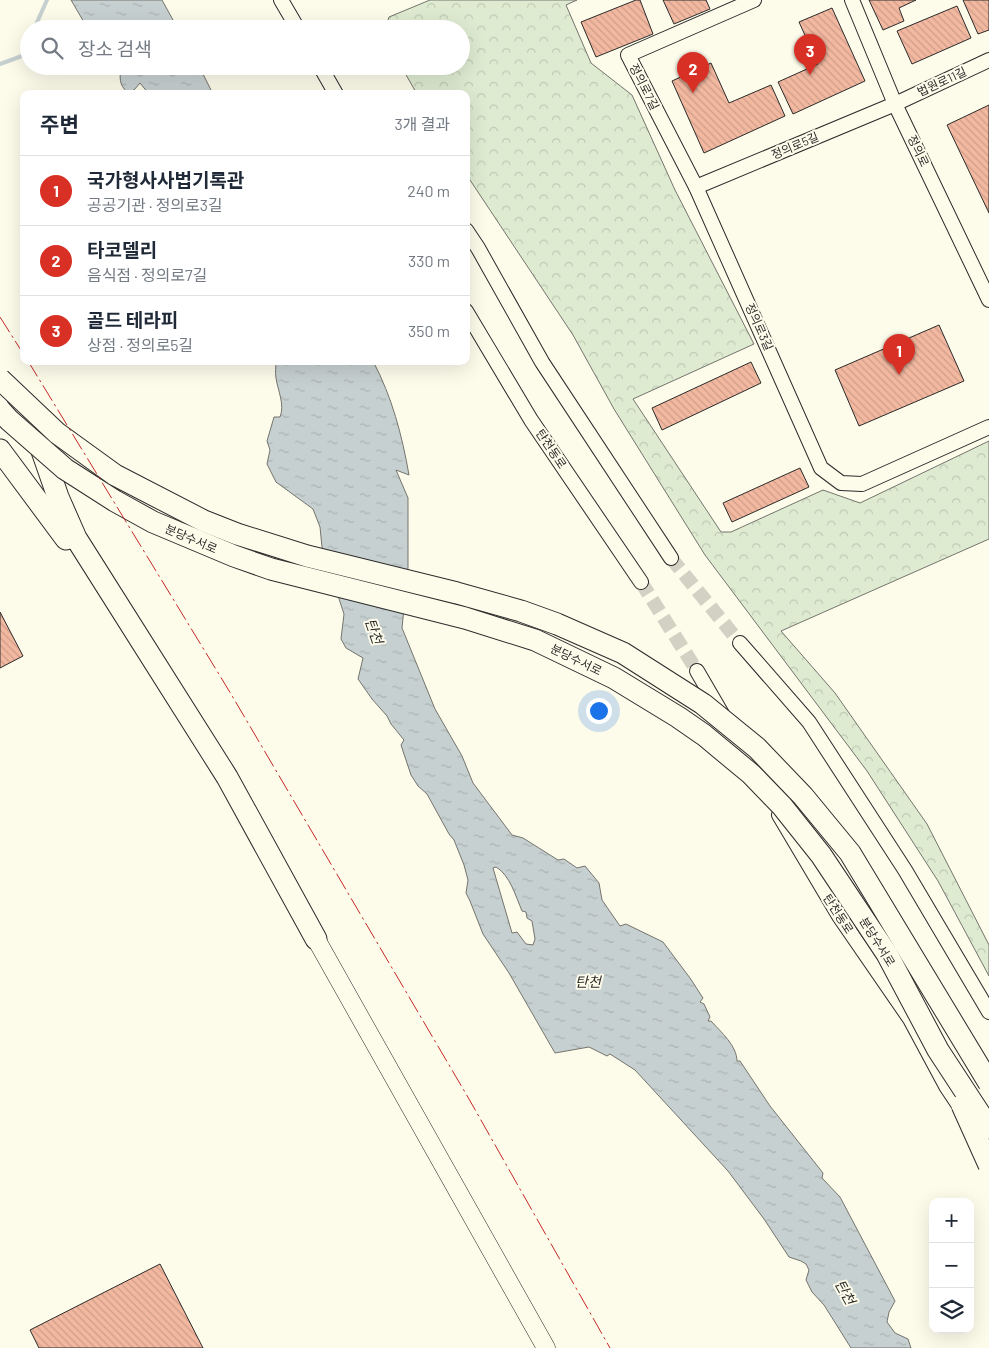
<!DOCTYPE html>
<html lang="ko">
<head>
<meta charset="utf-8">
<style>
	body { margin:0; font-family:Barlow,"Noto Sans KR",sans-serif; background:#f2f2f3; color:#1f2937 }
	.controls { position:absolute; right:15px; bottom:15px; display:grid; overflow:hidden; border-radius:10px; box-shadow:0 5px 20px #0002 }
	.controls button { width:45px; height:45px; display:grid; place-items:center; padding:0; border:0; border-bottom:1px solid #e0e1e3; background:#fff; color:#1f2937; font:25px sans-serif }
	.you { position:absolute; left:598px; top:710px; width:18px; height:18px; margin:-12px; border:4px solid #fff; border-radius:50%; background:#1a73e8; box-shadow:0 0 0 8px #1a73e833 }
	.badge { display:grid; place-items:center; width:32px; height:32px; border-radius:50%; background:#d93025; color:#fff; font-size:16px; font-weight:700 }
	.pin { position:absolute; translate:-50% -41px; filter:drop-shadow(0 1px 2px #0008) }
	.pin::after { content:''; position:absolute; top:26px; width:18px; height:15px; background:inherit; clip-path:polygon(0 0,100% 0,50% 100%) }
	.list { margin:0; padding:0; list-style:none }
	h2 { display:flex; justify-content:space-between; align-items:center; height:65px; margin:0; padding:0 20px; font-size:21px }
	h2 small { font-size:16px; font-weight:400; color:#747a83 }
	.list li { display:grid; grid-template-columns:32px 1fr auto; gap:15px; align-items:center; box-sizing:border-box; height:70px; padding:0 20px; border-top:1px solid #e0e1e3 }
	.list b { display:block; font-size:19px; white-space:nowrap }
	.list p { margin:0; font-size:16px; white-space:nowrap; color:#747a83 }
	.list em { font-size:16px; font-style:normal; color:#747a83 }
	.icon { flex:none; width:28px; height:28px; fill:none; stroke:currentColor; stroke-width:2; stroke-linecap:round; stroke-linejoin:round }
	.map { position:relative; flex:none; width:989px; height:1348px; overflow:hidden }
	.search { position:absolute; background:#fff; box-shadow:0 5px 20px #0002; left:20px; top:20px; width:450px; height:55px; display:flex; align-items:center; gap:12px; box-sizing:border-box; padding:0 18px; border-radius:28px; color:#747a83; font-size:19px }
	.panel { position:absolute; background:#fff; box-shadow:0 5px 20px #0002; left:20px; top:90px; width:450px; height:275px; border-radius:10px }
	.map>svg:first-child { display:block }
</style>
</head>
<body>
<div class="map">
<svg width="989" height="1348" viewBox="0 0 989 1348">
	<defs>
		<pattern id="forest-crowns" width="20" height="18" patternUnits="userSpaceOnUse" patternTransform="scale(1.25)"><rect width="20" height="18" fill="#deebd1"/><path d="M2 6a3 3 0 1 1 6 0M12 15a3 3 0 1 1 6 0" fill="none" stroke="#bfcab4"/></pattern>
		<pattern id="water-ripples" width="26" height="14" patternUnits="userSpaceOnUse" patternTransform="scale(1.25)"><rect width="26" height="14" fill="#c7d0d0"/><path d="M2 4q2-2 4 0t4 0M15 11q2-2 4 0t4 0" fill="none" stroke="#abb3b3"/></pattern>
		<pattern id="building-back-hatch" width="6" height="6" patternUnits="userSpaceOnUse" patternTransform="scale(1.25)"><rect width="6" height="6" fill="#f2b8a0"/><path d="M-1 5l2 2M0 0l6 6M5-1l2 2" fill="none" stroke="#d09e8a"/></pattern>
	</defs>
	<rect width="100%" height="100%" fill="#fdfbea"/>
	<path fill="url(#forest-crowns)" stroke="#74746e" d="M430,0H577L566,5L591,63L632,95L675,190L754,344L633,399L721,532H731L823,490L860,503L989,441V539L781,631L835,693L927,824L989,945V976L938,881L867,771L705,555L614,409L573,335L466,174V94H417L401,66H461V29H385L389,17Z"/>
	<g fill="url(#water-ripples)" stroke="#74746e" fill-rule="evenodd">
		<path d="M71,0H162L178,29H101L98,24L88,29Z"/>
		<path d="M121,66H199L213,94H149L140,83L134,90L128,93C118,84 120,77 121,66Z"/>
		<path d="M276,361H373C392,397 402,435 409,475L396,470L408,498V567L402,628L435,709L462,756L473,783L512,835L523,838L558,860L564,859L577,868L585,866L599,883L602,900L620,926L626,924L663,942L690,978L703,998L700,1002L704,1004L710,1017L708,1021H711C721,1032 737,1046 737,1061H740L770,1106L823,1173L822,1178L840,1197L895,1301L889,1312L887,1322L895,1333L908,1339L911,1348H851L824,1305L812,1292L806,1280L809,1270L806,1264L801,1261L789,1257L764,1219L728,1171L635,1070L610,1054L607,1056L589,1047L555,1053L509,973L483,934L470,901L466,893L468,880L464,865L454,840L449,834L427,794L418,786L411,775L401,745L404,740L391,724L387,716L372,699L358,679L363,658L346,648L341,639L344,614L322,547L320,527L313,509L276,482L267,464L270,450L267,441L274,417H280C285,405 278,391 276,378C275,372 276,367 276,361ZM496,867C510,875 516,897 522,911L526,912L527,918L532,921L535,939L533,945L526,944L517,932L512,933L493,868Z"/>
	</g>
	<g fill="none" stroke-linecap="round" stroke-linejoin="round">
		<g stroke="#c7d0d0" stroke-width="4">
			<path d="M34,29L47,0"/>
			<path d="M0,64L22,56L29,40"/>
		</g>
	</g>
	<g fill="url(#building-back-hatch)" stroke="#2b2b2b">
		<path d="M636,0H640L653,34L596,57L581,22Z"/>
		<path d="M663,0H706L710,9L674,24Z"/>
		<path d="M869,0H916L899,8L904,21L883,30Z"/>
		<path d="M963,0H989V30L978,34Z"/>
		<path d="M957,6L971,38L912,64L897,31Z"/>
		<path d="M832,8L865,81L793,114L778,82L818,64L799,22Z"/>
		<path d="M711,63L729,103L771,85L785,116L704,153L672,81Z"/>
		<path d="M989,105V213L947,125Z"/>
		<path d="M939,325L964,381L859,426L835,370Z"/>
		<path d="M751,362L761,383L662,430L652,408Z"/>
		<path d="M800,468L809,487L732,522L723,503Z"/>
		<path d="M0,612L23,656L0,668Z"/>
		<path d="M160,1264L203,1348H39L30,1330Z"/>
	</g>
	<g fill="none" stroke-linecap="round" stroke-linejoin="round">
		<g stroke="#d3d1c4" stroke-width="14" stroke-dasharray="14 7" stroke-linecap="butt">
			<path d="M671,558L740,643"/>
			<path d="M641,582L697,671"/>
		</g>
		<defs>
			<g id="minor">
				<path d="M281,0L298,29"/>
				<path d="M754,0L628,55L696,187L821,468L841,483L862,484L989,427"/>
				<path d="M852,0L895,104L989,300"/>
				<path d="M320,66L336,94"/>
				<path d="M696,187L895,104L989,60"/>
				<path d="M466,230L478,248L542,362L671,558"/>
				<path d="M466,311L531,420L641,582"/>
				<path d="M740,643L809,722L905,870L989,1012"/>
				<path d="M697,671L722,714"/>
				<path d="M779,815L839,916L910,1019L946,1086L964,1113"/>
			</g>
			<path id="major" d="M316,939L546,1348"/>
			<g id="highway">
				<path d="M18,398L35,431L58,497L76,538L227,777L316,939"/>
				<path d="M0,450L66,539"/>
			</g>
		</defs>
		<use href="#minor" stroke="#2b2b2b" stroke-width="16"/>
		<use href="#major" stroke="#2b2b2b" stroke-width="19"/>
		<use href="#highway" stroke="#2b2b2b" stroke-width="23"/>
		<use href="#minor" stroke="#fdfbea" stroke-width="14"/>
		<use href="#major" stroke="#fdfbea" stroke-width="18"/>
		<use href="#highway" stroke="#fdfbea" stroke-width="21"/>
		<defs>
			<g id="highway-bridge">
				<path d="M0,379L57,433L115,475L204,521L237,534L307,556L457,593L521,611L557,624L623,653L703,704L757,748L803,796L850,853L989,1083"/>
				<path d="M0,410L9,420L65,469L115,501L153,522L234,556L271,569L465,618L535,640L614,678L678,717L704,735L751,774L782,806L821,855L887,954L938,1050L989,1128"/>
				<path d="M962,1105L989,1165"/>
			</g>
		</defs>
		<use href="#highway-bridge" stroke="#2b2b2b" stroke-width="23" stroke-linecap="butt"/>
		<use href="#highway-bridge" stroke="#fdfbea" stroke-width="21"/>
		<g stroke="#c62828" stroke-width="1" stroke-dasharray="18 4 2.5 4" stroke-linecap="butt">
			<path d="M0,317L24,355"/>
			<path d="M28,361L231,694L469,1099L610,1348"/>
		</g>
	</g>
	<g text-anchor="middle" stroke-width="4" stroke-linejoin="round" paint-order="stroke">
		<g font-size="12" fill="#2b2b2b" stroke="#fdfbea">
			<text transform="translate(942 82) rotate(-25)" y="4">법원로11길</text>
			<text transform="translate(644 87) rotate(63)" y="4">정의로7길</text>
			<text transform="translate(795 146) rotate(-23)" y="4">정의로5길</text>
			<text transform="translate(918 151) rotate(64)" y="4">정의로</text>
			<text transform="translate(759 327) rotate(66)" y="4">정의로3길</text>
			<text transform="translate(551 449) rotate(56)" y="4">탄천동로</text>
			<text transform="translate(191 539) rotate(23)" y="4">분당수서로</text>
			<text transform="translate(576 660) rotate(26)" y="4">분당수서로</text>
			<text transform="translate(838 914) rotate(57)" y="4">탄천동로</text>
			<text transform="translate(877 942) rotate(58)" y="4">분당수서로</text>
		</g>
		<g font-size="14" font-style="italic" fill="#2b2b2b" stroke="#fdfbea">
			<text transform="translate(374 631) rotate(71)" y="5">탄천</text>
			<text x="588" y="987">탄천</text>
			<text transform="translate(845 1292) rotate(61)" y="5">탄천</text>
		</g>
	</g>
</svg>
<div class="controls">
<button>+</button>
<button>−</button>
<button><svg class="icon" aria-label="layers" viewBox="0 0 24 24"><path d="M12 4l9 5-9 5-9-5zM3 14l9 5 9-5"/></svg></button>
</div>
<div class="you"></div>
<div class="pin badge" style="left:899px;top:375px">1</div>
<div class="pin badge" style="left:693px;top:93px">2</div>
<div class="pin badge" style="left:810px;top:75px">3</div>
<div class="search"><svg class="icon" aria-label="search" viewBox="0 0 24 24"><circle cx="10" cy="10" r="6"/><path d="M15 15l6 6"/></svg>장소 검색</div>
<section class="panel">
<h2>주변<small>3개 결과</small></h2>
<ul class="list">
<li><span class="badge">1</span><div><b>국가형사사법기록관</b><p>공공기관 · 정의로3길</p></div><em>240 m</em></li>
<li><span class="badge">2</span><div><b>타코델리</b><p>음식점 · 정의로7길</p></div><em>330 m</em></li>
<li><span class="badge">3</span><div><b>골드 테라피</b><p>상점 · 정의로5길</p></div><em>350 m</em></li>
</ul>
</section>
</div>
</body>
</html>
